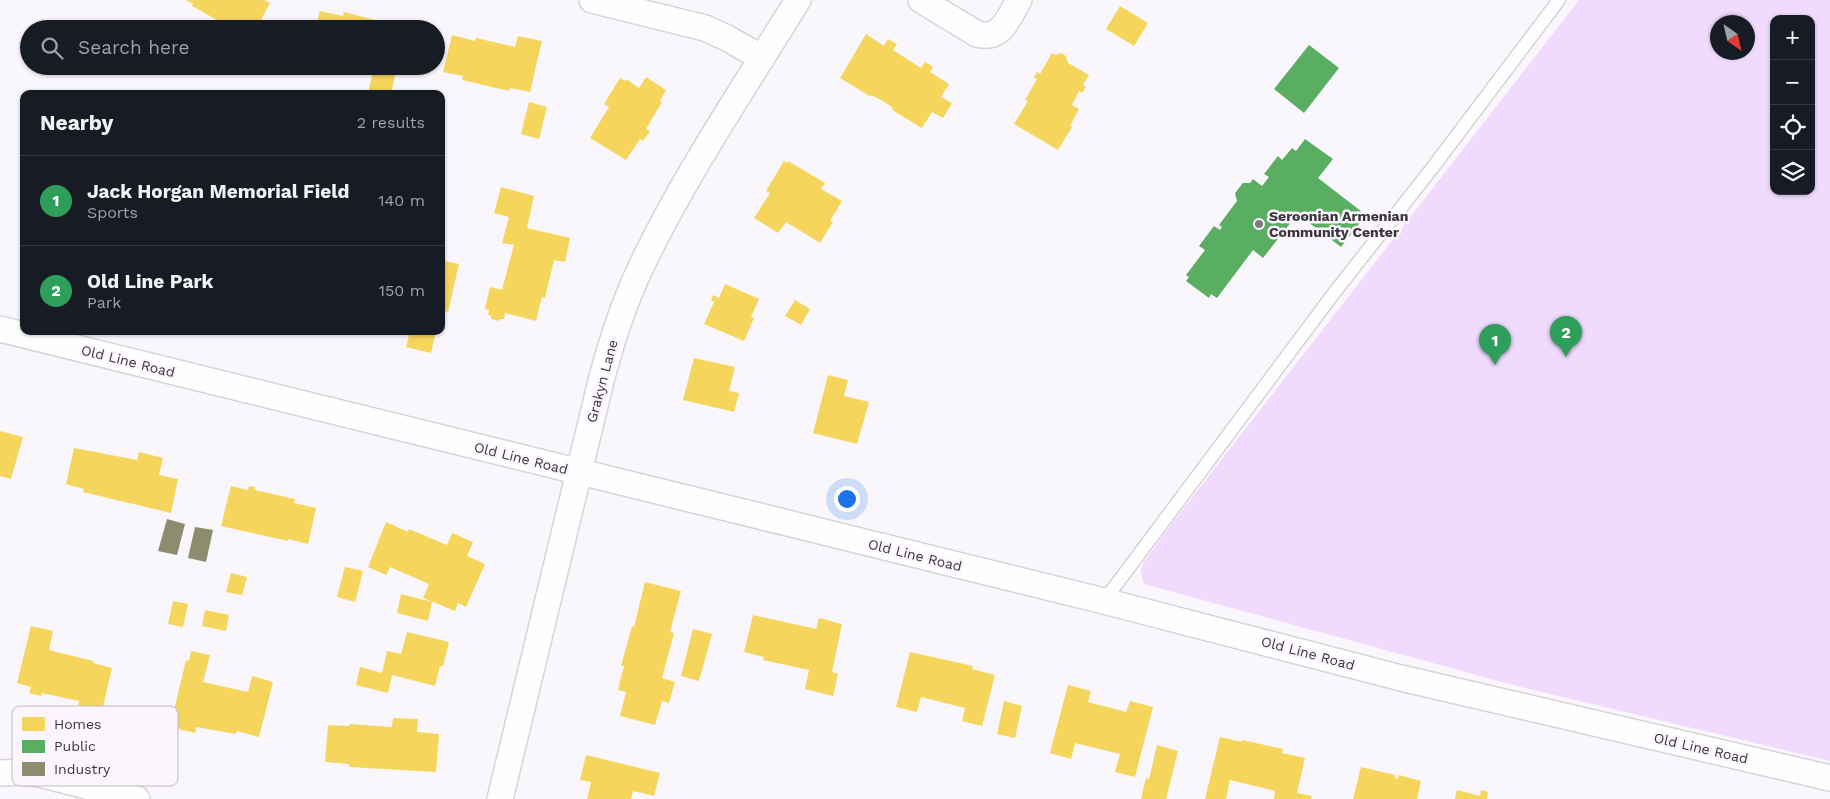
<!DOCTYPE html>
<html lang="en">
<head>
<meta charset="utf-8">
<style>
	body { margin:0; font-family:"Work Sans",sans-serif; background:#20242c; color:#f1f3f6 }
	.controls { position:absolute; right:15px; top:15px; display:grid; overflow:hidden; border-radius:10px; box-shadow:0 1px 4px #0004 }
	.controls button { width:45px; height:45px; display:grid; place-items:center; padding:0; border:0; border-bottom:1px solid #363941; background:#171b24; color:#f1f3f6; font:25px sans-serif }
	.compass { position:absolute; left:1710px; top:15px; width:45px; height:45px; border-radius:50%; background:#171b24; box-shadow:0 1px 4px #0004; rotate:146deg }
	.you { position:absolute; left:846px; top:498px; width:18px; height:18px; margin:-12px; border:4px solid #fff; border-radius:50%; background:#1a73e8; box-shadow:0 0 0 8px #1a73e833 }
	.badge { display:grid; place-items:center; width:32px; height:32px; border-radius:50%; background:#8c9099; color:#fff; font-size:16px; font-weight:700 }
	.pin { position:absolute; translate:-50% -41px; filter:drop-shadow(0 1px 2px #0008) }
	.pin::after { content:''; position:absolute; top:26px; width:18px; height:15px; background:inherit; clip-path:polygon(0 0,100% 0,50% 100%) }
	.list { margin:0; padding:0; list-style:none }
	h2 { display:flex; justify-content:space-between; align-items:center; height:65px; margin:0; padding:0 20px; font-size:21px }
	h2 small { font-size:16px; font-weight:400; color:#9ea1a6 }
	.list li { display:grid; grid-template-columns:32px 1fr auto; gap:15px; align-items:center; box-sizing:border-box; height:90px; padding:0 20px; border-top:1px solid #363941 }
	.list b { display:block; font-size:19px; white-space:nowrap }
	.list p { margin:0; font-size:16px; white-space:nowrap; color:#9ea1a6 }
	.list em { font-size:16px; font-style:normal; color:#9ea1a6 }
	.icon { flex:none; width:28px; height:28px; fill:none; stroke:currentColor; stroke-width:2; stroke-linecap:round; stroke-linejoin:round }
	.map { position:relative; flex:none; width:1830px; height:799px; overflow:hidden }
	.search { position:absolute; background:#171b24; box-shadow:0 1px 4px #0004; left:20px; top:20px; width:425px; height:55px; display:flex; align-items:center; gap:12px; box-sizing:border-box; padding:0 18px; border-radius:28px; color:#9ea1a6; font-size:19px }
	.panel { position:absolute; background:#171b24; box-shadow:0 1px 4px #0004; left:20px; top:90px; width:425px; height:245px; border-radius:10px }
	.map>svg:first-child { display:block }
</style>
</head>
<body>
<div class="map">
<svg width="1830" height="799" viewBox="0 0 1830 799">
	<rect width="100%" height="100%" fill="#faf7fc"/>
	<path fill="#f0dbfe" fill-rule="evenodd" d="M1579,0H1830V761L1517,686L1144,584C1141,576 1140,571 1143,563L1173,522ZM1774,19H1811V191H1774ZM1718,22H1748V52H1718Z"/>
	<g fill="#f6d55c">
		<path d="M186,0H264L270,3L256,29H233L192,6L193,4Z"/>
		<path d="M1120,6L1148,23L1134,46L1106,29Z"/>
		<path d="M320,11L343,16L344,12L383,22L382,26L391,29H315Z"/>
		<path d="M866,34L884,46L888,39L897,44L893,50L921,68L925,62L933,67L930,72L949,84L941,97L952,103L943,118L932,112L922,128L892,110L893,108L883,101L871,95V97L840,78Z"/>
		<path d="M452,35L475,41L476,38L515,47L518,36L542,41L530,92L510,88L509,91L462,80L463,76L443,72Z"/>
		<path d="M1052,53L1056,55L1061,53L1066,56L1068,63L1089,75L1083,85L1086,87L1082,93L1079,91L1072,105L1079,109L1070,126L1072,127L1058,150L1014,124L1028,101L1025,100L1037,79L1034,77L1037,72L1040,74Z"/>
		<path d="M374,66H397L391,94H368Z"/>
		<path d="M646,77L666,90L660,101L662,102L646,129L650,131L643,141L640,139L626,160L590,138L609,107L604,104L620,78L625,81L626,79L639,88Z"/>
		<path d="M529,102L547,107L539,139L521,134Z"/>
		<path d="M784,161L787,163L788,161L825,183L821,189L842,201L830,221L833,222L820,243L786,222L778,233L754,218L770,193L766,191Z"/>
		<path d="M501,187L534,196L527,228L570,238L565,262L554,260L545,298L542,297L536,321L505,313L504,319H500V321L491,319V316L488,315L489,310L485,309L490,287L502,290L514,245L502,243L509,217L494,213Z"/>
		<path d="M441,260L459,264L448,312L441,310Z"/>
		<path d="M725,284L759,299L751,317L754,318L744,341L704,324L714,302L711,300L713,295L719,298Z"/>
		<path d="M795,300L810,309L801,325L785,316Z"/>
		<path d="M398,331H436L431,353L406,347L409,335Z"/>
		<path d="M694,358L735,367L729,391L739,393L734,412L683,400Z"/>
		<path d="M828,375L848,380L844,396L869,402L857,444L813,433Z"/>
		<path d="M0,431L23,437L11,479L0,476Z"/>
		<path d="M74,448L137,460L139,452L163,458L159,475L178,479L171,513L83,492L84,489L66,484Z"/>
		<path d="M231,486L248,490L249,486L255,487V490L295,499L294,503L316,508L308,544L288,539V541L221,526Z"/>
		<path d="M386,522L408,532L409,529L447,545L452,533L473,542L467,556L485,564L466,607L458,603L455,611L423,598L429,584L390,567L386,575L368,567Z"/>
		<path d="M345,567L363,571L355,602L337,597Z"/>
		<path d="M231,573L247,577L242,595L226,592Z"/>
		<path d="M645,582L681,591L670,632L674,633L662,678L675,682L669,703L662,701L655,725L620,716L626,692L618,690L624,666H621L632,626L634,627Z"/>
		<path d="M401,594L432,602L428,621L397,613Z"/>
		<path d="M173,601L188,604L183,627L168,624Z"/>
		<path d="M205,610L229,615L226,631L202,626Z"/>
		<path d="M753,615L816,629L819,618L842,624L832,672L838,674L833,696L805,689L809,670L763,660L764,657L744,652Z"/>
		<path d="M31,626L53,631L49,650L93,661V663L112,668L102,711L78,705L79,701L42,693L41,696L29,693L31,687L17,683Z"/>
		<path d="M693,629L712,634L699,681L681,676Z"/>
		<path d="M407,632L449,642L443,666H440L435,686L392,675L388,693L356,685L360,667L382,673L387,651L401,654Z"/>
		<path d="M191,651L210,655L203,682L248,692L252,676L273,682L259,737L237,731L236,734L196,727L195,733L170,727L186,660L189,661Z"/>
		<path d="M910,652L973,666L972,669L995,675L982,726L962,721L965,708L921,697L917,712L896,707Z"/>
		<path d="M1068,685L1091,691L1088,702L1126,712L1130,701L1153,707L1135,777L1115,772L1120,754L1075,743L1071,759L1050,753Z"/>
		<path d="M1004,701L1022,706L1015,738L997,734Z"/>
		<path d="M393,718L418,719L417,732L439,734L436,772L349,767V764L325,762L328,725L349,726V724L392,727Z"/>
		<path d="M1220,737L1242,742V740L1283,749L1282,753L1305,758L1297,793L1312,796L1311,799H1274L1275,791L1230,780L1226,799H1205Z"/>
		<path d="M1157,745L1178,751L1166,799H1141L1146,778L1149,779Z"/>
		<path d="M586,755L660,773L654,796L633,791L631,799H587L591,782L580,780Z"/>
		<path d="M1361,767L1395,775V778L1398,779L1399,775L1421,781L1417,799H1353Z"/>
		<path d="M1457,790L1480,796L1481,790L1488,792L1487,799H1455Z"/>
	</g>
	<g fill="#5aae61">
		<path d="M1309,45L1339,68L1304,113L1274,89Z"/>
		<path d="M1305,139L1333,159L1318,178L1366,215L1341,247L1299,215L1294,223L1292,221L1263,258L1253,250L1217,298L1211,294L1209,298L1186,281L1189,277L1186,275L1205,250L1199,246L1214,226L1220,230L1222,227L1219,225L1237,201L1235,193L1243,183H1250L1253,179L1262,186L1269,177L1264,174L1278,156L1282,160L1292,148L1296,151Z"/>
	</g>
	<g fill="#8c8c6e">
		<path d="M167,519L185,524L177,555L158,551Z"/>
		<path d="M195,527L213,530L206,562L188,558Z"/>
	</g>
	<g fill="none" stroke-linecap="round" stroke-linejoin="round">
		<defs>
			<path id="lane" d="M1104,601L1334,293L1433,167L1559,0"/>
			<g id="street">
				<path d="M592,0L705,28L727,38L762,58"/>
				<path d="M921,0L977,34C1002,41 1008,18 1019,0"/>
				<path d="M0,329L1104,601L1401,678L1830,778"/>
				<path d="M0,773L24,772L39,774L137,799"/>
				<path d="M500,799L601,381C611,343 623,305 640,269C684,176 744,88 798,0"/>
			</g>
		</defs>
		<use href="#lane" stroke="#d7d3d9" stroke-width="15"/>
		<use href="#street" stroke="#d7d3d9" stroke-width="28"/>
		<use href="#lane" stroke="#fefeff" stroke-width="12"/>
		<use href="#street" stroke="#fefeff" stroke-width="25"/>
	</g>
	<circle fill="#7d7980" stroke="#fbf5fe" stroke-width="2" cx="1259" cy="224" r="5"/>
	<g text-anchor="middle" stroke-width="5" stroke-linejoin="round" paint-order="stroke">
		<g font-size="14" font-weight="bold" fill="#3a353d" stroke="#fbf5fe" text-anchor="start">
			<text x="1269" y="221">Seroonian Armenian<tspan x="1269" dy="16">Community Center</tspan></text>
		</g>
		<g font-size="14" fill="#3a353d" stroke="#fbf5fe">
			<text transform="translate(128 361) rotate(14)" y="5">Old Line Road</text>
			<text transform="translate(602 381) rotate(-75)" y="5">Grakyn Lane</text>
			<text transform="translate(521 458) rotate(14)" y="5">Old Line Road</text>
			<text transform="translate(915 555) rotate(14)" y="5">Old Line Road</text>
			<text transform="translate(1308 653) rotate(15)" y="5">Old Line Road</text>
			<text transform="translate(1701 748) rotate(13)" y="5">Old Line Road</text>
		</g>
	</g>
	<rect x="12" y="706" width="166" height="80" rx="8" fill="#fbf5fe" stroke="#c1bbc4" stroke-width="1"/>
	<rect x="22" y="717" width="23" height="14" fill="#f6d55c"/>
	<rect x="22" y="740" width="23" height="13" fill="#5aae61"/>
	<rect x="22" y="762" width="23" height="14" fill="#8c8c6e"/>
	<g font-size="14" fill="#3a353d">
		<text x="54" y="729">Homes</text>
		<text x="54" y="751">Public</text>
		<text x="54" y="774">Industry</text>
	</g>
</svg>
<div class="controls">
<button>+</button>
<button>−</button>
<button><svg class="icon" aria-label="locate" viewBox="0 0 24 24"><circle cx="12" cy="12" r="6"/><path d="M12 2v4M12 18v4M2 12h4M18 12h4"/></svg></button>
<button><svg class="icon" aria-label="layers" viewBox="0 0 24 24"><path d="M12 4l9 5-9 5-9-5zM3 14l9 5 9-5"/></svg></button>
</div>
<svg class="compass" viewBox="-18 -18 36 36"><path d="M0-13l5 13h-10z" fill="#e53935"/><path d="M0 13l5-13h-10z" fill="#9ea1a6"/></svg>
<div class="you"></div>
<div class="pin badge" style="left:1495px;top:365px;background:#2e9e5b">1</div>
<div class="pin badge" style="left:1566px;top:357px;background:#2e9e5b">2</div>
<div class="search"><svg class="icon" aria-label="search" viewBox="0 0 24 24"><circle cx="10" cy="10" r="6"/><path d="M15 15l6 6"/></svg>Search here</div>
<section class="panel">
<h2>Nearby<small>2 results</small></h2>
<ul class="list">
<li><span class="badge" style="background:#2e9e5b">1</span><div><b>Jack Horgan Memorial Field</b><p>Sports</p></div><em>140 m</em></li>
<li><span class="badge" style="background:#2e9e5b">2</span><div><b>Old Line Park</b><p>Park</p></div><em>150 m</em></li>
</ul>
</section>
</div>
</body>
</html>
